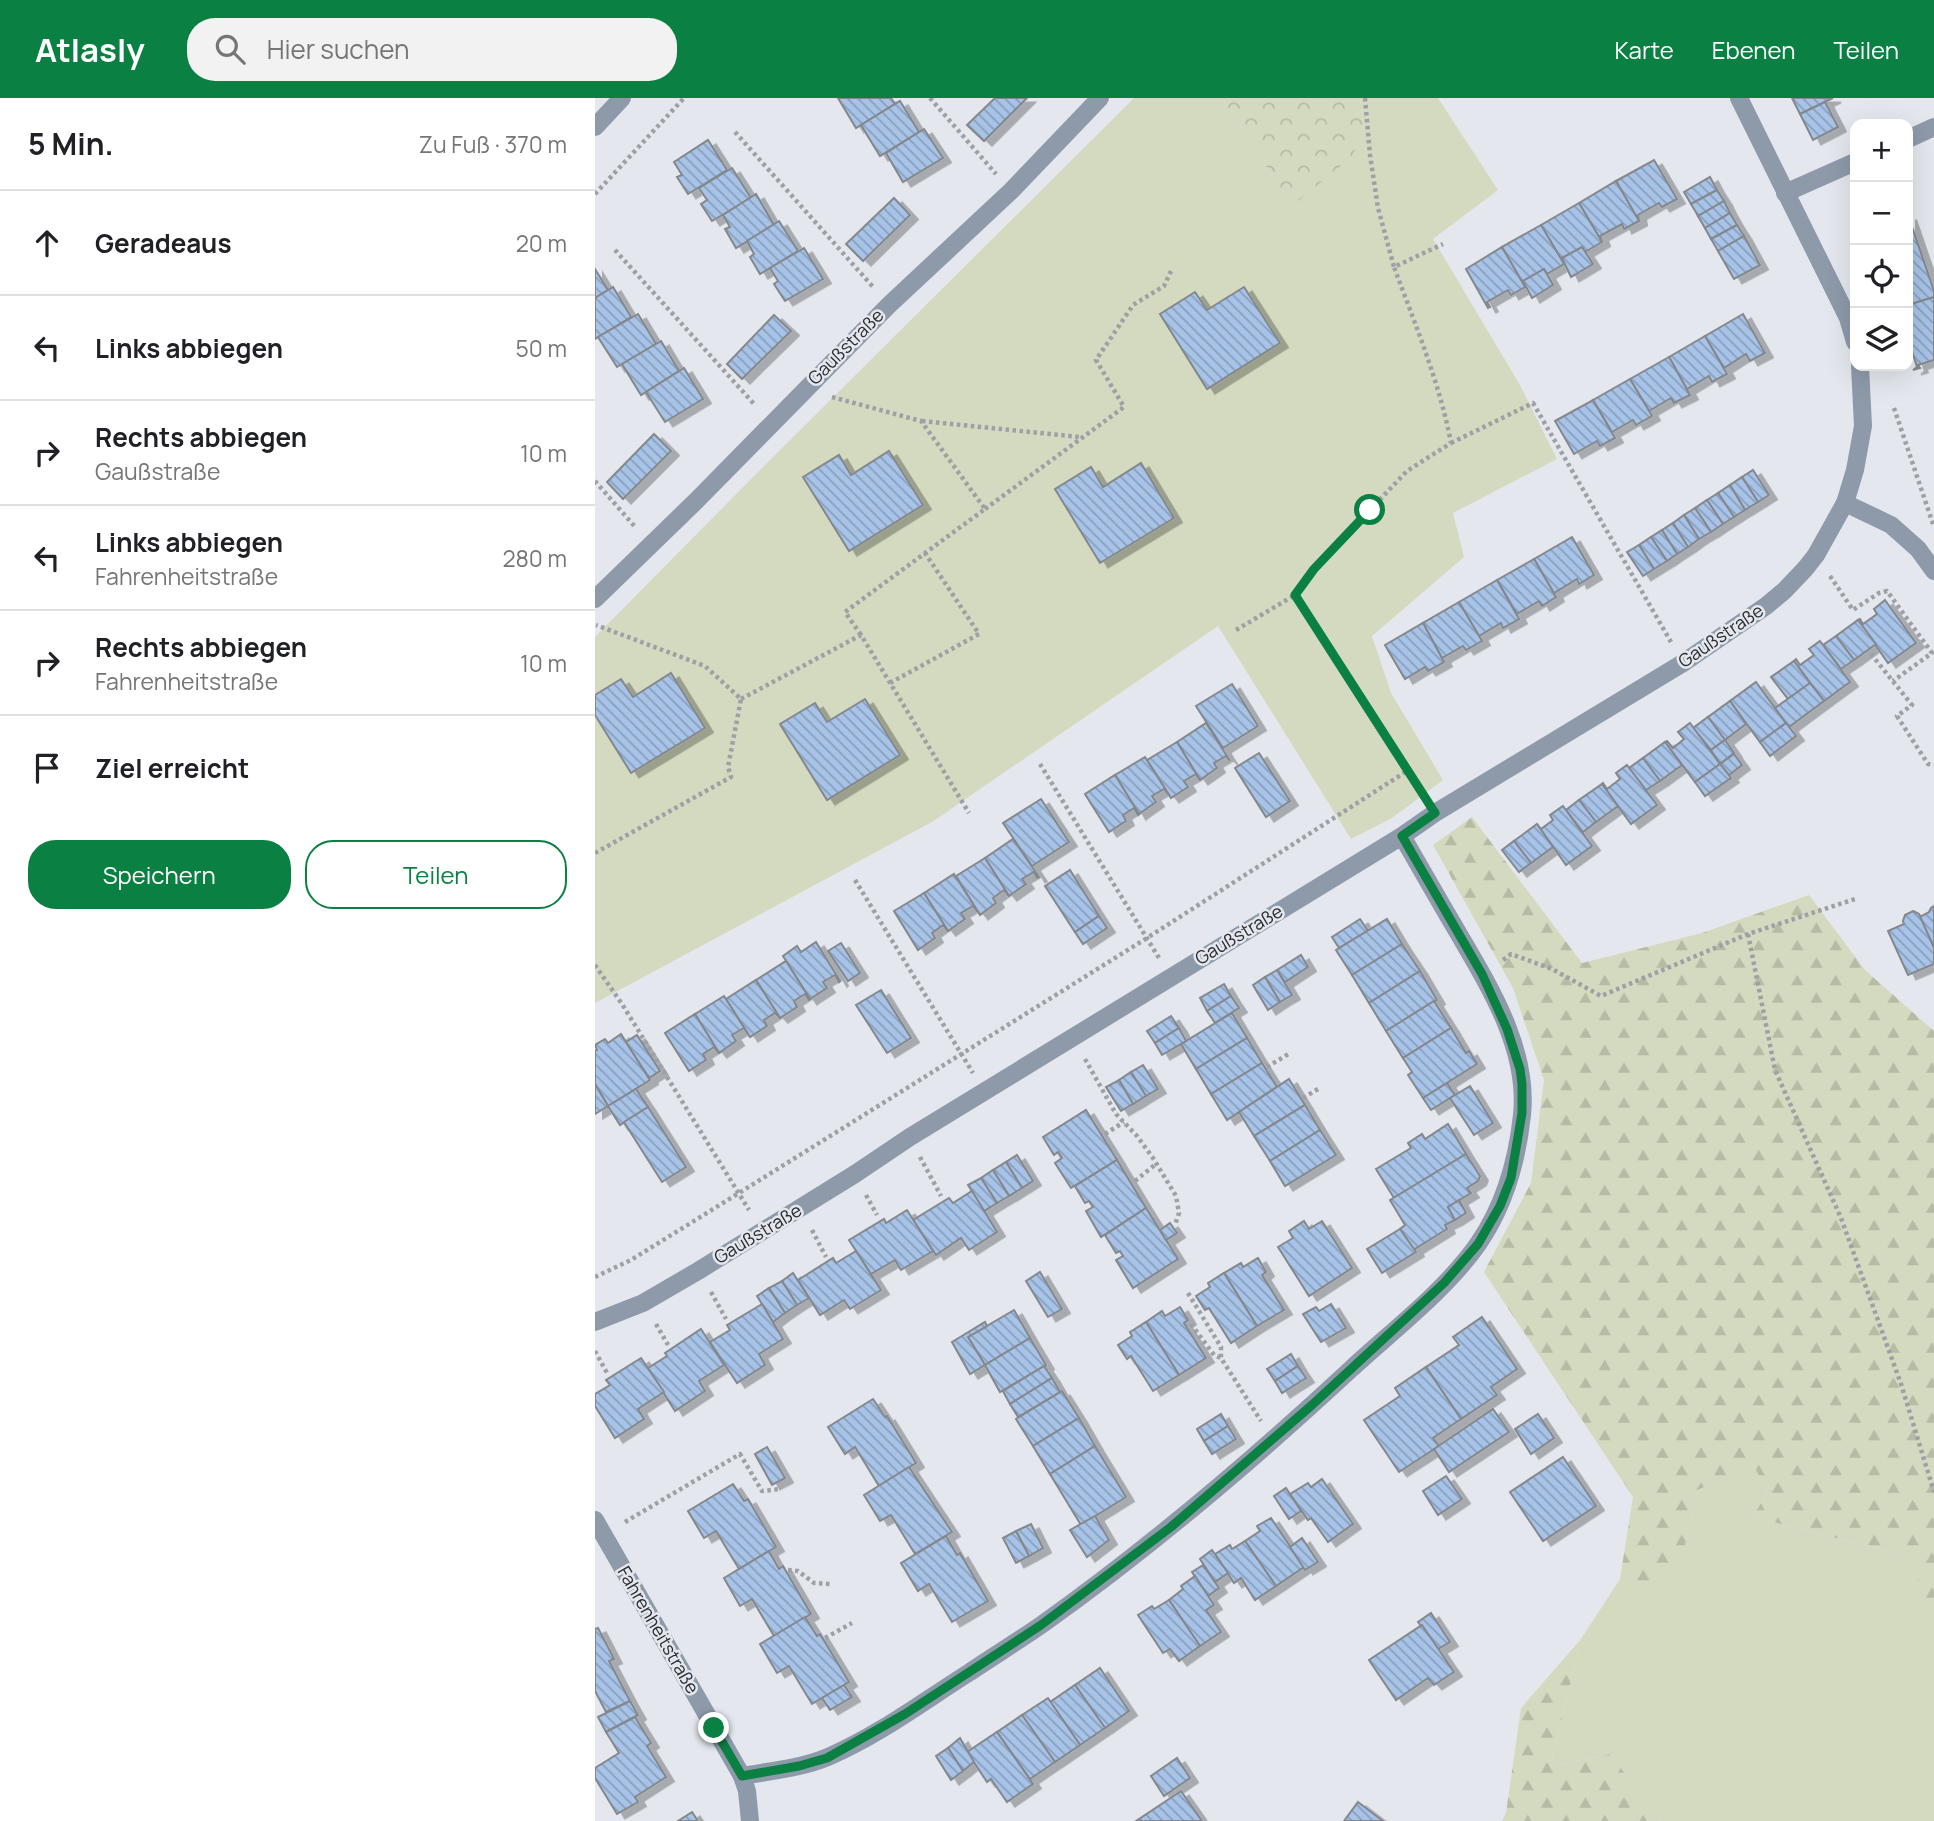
<!DOCTYPE html>
<html lang="de">
<head>
<meta charset="utf-8">
<style>
	body { margin:0; font-family:Manrope,sans-serif; background:#f2f2f2; color:#202124 }
	.controls { position:absolute; right:21px; top:21px; display:grid; overflow:hidden; border-radius:14px; box-shadow:0 7px 28px #0002 }
	.controls button { width:63px; height:63px; display:grid; place-items:center; padding:0; border:0; border-bottom:2px solid #e0e0e0; background:#fff; color:#202124; font:35px sans-serif }
	.stop { position:absolute; width:21px; height:21px; margin:-16px; border:5px solid #0b8043; border-radius:50%; background:#fff }
	.stop.end { background:#0b8043; border-color:#fff; box-shadow:0 2px 7px #0008 }
	.list { margin:0; padding:0; list-style:none }
	h2 { display:flex; justify-content:space-between; align-items:center; height:91px; margin:0; padding:0 28px; font-size:30px }
	h2 small { font-size:23px; font-weight:400; color:#757577 }
	.list li { display:grid; grid-template-columns:46px 1fr auto; gap:21px; align-items:center; box-sizing:border-box; height:105px; padding:0 28px; border-top:2px solid #e0e0e0 }
	.list b { display:block; font-size:26px; white-space:nowrap }
	.list p { margin:0; font-size:23px; white-space:nowrap; color:#757577 }
	.list em { font-size:23px; font-style:normal; color:#757577 }
	.actions { display:flex; gap:14px; padding:21px 28px }
	.actions a { flex:1; padding:16px 0; border:2px solid #0b8043; border-radius:28px; text-align:center; font-size:24px; color:#0b8043 }
	.actions .main { background:#0b8043; color:#fff }
	.icon { flex:none; width:38px; height:38px; fill:none; stroke:currentColor; stroke-width:2; stroke-linecap:round; stroke-linejoin:round }
	.map { position:relative; flex:none; width:1339px; height:1723px; overflow:hidden }
	header { display:flex; align-items:center; gap:42px; box-sizing:border-box; height:98px; padding:0 35px; background:#0b8043; color:#fff }
	header strong { font-size:33px }
	nav { display:flex; gap:38px; margin-inline-start:auto; font-size:24px }
	.search { width:490px; height:63px; background:#f2f2f2; display:flex; align-items:center; gap:18px; box-sizing:border-box; padding:0 24px; border-radius:28px; color:#757577; font-size:26px }
	main { display:flex }
	aside { flex:1; background:#fff }
	.map>svg:first-child { display:block }
</style>
</head>
<body>
<header>
<strong>Atlasly</strong>
<div class="search"><svg class="icon" aria-label="search" viewBox="0 0 24 24"><circle cx="10" cy="10" r="6"/><path d="M15 15l6 6"/></svg>Hier suchen</div>
<nav><a>Karte</a><a>Ebenen</a><a>Teilen</a></nav>
</header>
<main>
<aside>
<h2>5 Min.<small>Zu Fuß · 370 m</small></h2>
<ul class="list">
<li><svg class="icon" aria-label="ahead" viewBox="0 0 24 24"><path d="M12 20V5M6 11l6-6 6 6"/></svg><div><b>Geradeaus</b></div><em>20 m</em></li>
<li><svg class="icon" aria-label="left" viewBox="0 0 24 24"><path d="M17 20v-9H6M10 6l-5 5 5 5"/></svg><div><b>Links abbiegen</b></div><em>50 m</em></li>
<li><svg class="icon" aria-label="right" viewBox="0 0 24 24"><path d="M7 20v-9h11M14 6l5 5-5 5"/></svg><div><b>Rechts abbiegen</b><p>Gaußstraße</p></div><em>10 m</em></li>
<li><svg class="icon" aria-label="left" viewBox="0 0 24 24"><path d="M17 20v-9H6M10 6l-5 5 5 5"/></svg><div><b>Links abbiegen</b><p>Fahrenheitstraße</p></div><em>280 m</em></li>
<li><svg class="icon" aria-label="right" viewBox="0 0 24 24"><path d="M7 20v-9h11M14 6l5 5-5 5"/></svg><div><b>Rechts abbiegen</b><p>Fahrenheitstraße</p></div><em>10 m</em></li>
<li><svg class="icon" aria-label="arrive" viewBox="0 0 24 24"><path d="M6 21V4h12l-3 4 3 4H6"/></svg><div><b>Ziel erreicht</b></div></li>
</ul>
<div class="actions"><a class="main">Speichern</a><a>Teilen</a></div>
</aside>
<div class="map">
<svg width="1339" height="1723" viewBox="0 0 1339 1723">
	<defs>
		<pattern id="forest-firs" width="22" height="20" patternUnits="userSpaceOnUse" patternTransform="scale(1.75)"><rect width="22" height="20" fill="#d4dabf"/><path d="M5 1l3.5 6h-7zM16 11l3.5 6h-7z" fill="#b6bba4"/></pattern>
		<pattern id="park-crowns" width="20" height="18" patternUnits="userSpaceOnUse" patternTransform="scale(1.75)"><rect width="20" height="18" fill="#d4dabf"/><path d="M2 6a3 3 0 1 1 6 0M12 15a3 3 0 1 1 6 0" fill="none" stroke="#b6bba4"/></pattern>
		<pattern id="building-back-hatch" width="6" height="6" patternUnits="userSpaceOnUse" patternTransform="scale(1.75)"><rect width="6" height="6" fill="#a7c3e8"/><path d="M-1 5l2 2M0 0l6 6M5-1l2 2" fill="none" stroke="#889fbc"/></pattern>
		<filter id="shadow"><feDropShadow dx="8" dy="4.5" stdDeviation="0" flood-color="#0004"/></filter>
	</defs>
	<rect width="100%" height="100%" fill="#e4e8ee"/>
	<g fill="#d4dabf">
		<path d="M539,0H627L697,108L769,35L765,0H843L903,92L838,141L925,287L962,361L858,415L869,459L777,538L796,595L848,682L797,720L756,741L623,528L337,724L0,905V539L156,381Z"/>
		<path d="M1159,1367L1172,1394L1158,1419L1300,1455L1327,1477L1332,1519L1339,1523V1723H1067L1015,1656L955,1669L986,1541L1025,1481L1047,1499L1097,1419L1100,1393Z"/>
	</g>
	<g fill="url(#forest-firs)">
		<path d="M877,719L987,865L1107,835L1214,797L1270,872L1339,933V1523L1332,1519L1315,1494L1326,1477L1300,1455L1158,1419L1172,1394L1159,1368L1100,1393L1097,1419L1084,1470L1047,1500L1025,1481L1038,1399L889,1174L936,1085L949,982L918,890L838,747Z"/>
		<path d="M986,1541L955,1669L1015,1656L1067,1723H907L911,1715L926,1610Z"/>
	</g>
	<path fill="url(#park-crowns)" d="M627,0H765L769,35L756,60L697,108Z"/>
	<g fill="url(#building-back-hatch)" stroke="#84888d" stroke-width="2" filter="url(#shadow)">
		<path d="M243,0H296L300,6L261,30Z"/>
		<path d="M400,0H432L389,43L372,27Z"/>
		<path d="M1197,0H1238L1205,16Z"/>
		<path d="M305,3L324,34L285,58L266,27Z"/>
		<path d="M1230,4L1243,29L1218,42L1205,16Z"/>
		<path d="M329,31L348,60L308,84L291,55Z"/>
		<path d="M113,42L132,72L93,96L82,79L87,77L79,64Z"/>
		<path d="M1059,62L1082,101L1067,109L1064,105L1043,117L1044,123L1021,83Z"/>
		<path d="M137,70L156,100L117,123L106,106L112,102L104,90Z"/>
		<path d="M1115,79L1122,92L1096,106L1089,94Z"/>
		<path d="M1021,83L1044,123L1029,131L1027,126L1005,138L1007,144L984,105Z"/>
		<path d="M1122,92L1129,103L1103,118L1096,106Z"/>
		<path d="M161,96L179,127L141,150L130,131L135,129L128,117Z"/>
		<path d="M299,100L315,117L268,163L251,146Z"/>
		<path d="M1129,103L1135,115L1110,130L1103,118Z"/>
		<path d="M984,105L1007,144L990,154L987,149L967,160L970,165L969,166L946,127Z"/>
		<path d="M1135,115L1142,127L1116,141L1110,130Z"/>
		<path d="M1313,117L1339,193V199L1313,207Z"/>
		<path d="M184,123L203,153L165,176L155,159L159,156L152,143Z"/>
		<path d="M946,127L969,166L952,176L949,171L928,183L931,188L930,189L907,149Z"/>
		<path d="M1142,127L1149,138L1123,153L1116,141Z"/>
		<path d="M1149,138L1165,167L1139,181L1123,153Z"/>
		<path d="M907,149L930,189L916,197L913,192L892,204L895,209L893,210L871,171Z"/>
		<path d="M987,149L998,166L976,179L967,160Z"/>
		<path d="M209,150L228,181L190,203L179,186L183,183L175,170Z"/>
		<path d="M0,171L13,192L0,200Z"/>
		<path d="M949,171L958,187L937,200L928,183Z"/>
		<path d="M18,189L36,219L0,241V200Z"/>
		<path d="M649,189L685,245L612,291L565,216L600,194L612,212Z"/>
		<path d="M1339,199V262L1323,267L1325,270L1318,272L1322,269L1313,240V207Z"/>
		<path d="M43,216L61,246L22,269L3,239Z"/>
		<path d="M1148,216L1170,255L1155,263L1151,256L1129,270L1110,238Z"/>
		<path d="M179,217L196,233L147,281L132,266Z"/>
		<path d="M1110,238L1132,276L1117,284L1114,278L1092,291L1074,259Z"/>
		<path d="M66,243L84,273L46,297L27,266Z"/>
		<path d="M1074,259L1095,297L1079,305L1076,300L1054,313L1035,281Z"/>
		<path d="M89,270L108,301L70,324L51,294Z"/>
		<path d="M1035,281L1057,318L1041,327L1038,322L1017,334L998,302Z"/>
		<path d="M998,302L1020,340L1005,348L1002,343L979,356L960,323Z"/>
		<path d="M59,336L76,353L28,401L12,384Z"/>
		<path d="M294,353L328,407L254,453L208,379L244,357L256,377Z"/>
		<path d="M546,365L579,420L505,465L460,391L496,369L508,389Z"/>
		<path d="M1158,372L1174,397L1163,404L1147,379Z"/>
		<path d="M1147,379L1163,404L1150,412L1135,387Z"/>
		<path d="M1135,387L1150,412L1139,419L1123,395Z"/>
		<path d="M1123,395L1139,419L1128,426L1112,402Z"/>
		<path d="M1112,402L1128,426L1116,434L1100,410Z"/>
		<path d="M1100,410L1116,434L1104,441L1089,417Z"/>
		<path d="M1089,417L1104,441L1093,449L1078,425Z"/>
		<path d="M1078,425L1093,449L1082,456L1067,432Z"/>
		<path d="M1067,432L1082,456L1072,463L1056,439Z"/>
		<path d="M977,439L999,477L984,486L982,481L959,495L939,461Z"/>
		<path d="M1056,439L1072,463L1059,471L1044,447Z"/>
		<path d="M1044,447L1059,471L1048,478L1032,454Z"/>
		<path d="M939,461L961,499L947,508L944,503L922,516L902,482Z"/>
		<path d="M902,482L924,521L908,530L906,525L884,538L864,504Z"/>
		<path d="M1290,502L1321,545L1293,565L1263,522L1265,521L1268,526L1282,516L1279,511Z"/>
		<path d="M864,504L887,543L871,552L868,548L847,560L828,525Z"/>
		<path d="M1263,522L1281,546L1259,562L1241,538Z"/>
		<path d="M828,525L849,564L833,573L830,569L810,581L790,547Z"/>
		<path d="M1241,538L1259,562L1246,571L1228,547Z"/>
		<path d="M1225,543L1255,584L1229,603L1199,563L1201,561L1205,567L1219,557L1214,551Z"/>
		<path d="M1199,563L1215,585L1193,601L1176,579Z"/>
		<path d="M76,575L110,630L36,675L0,617V597L26,581L38,599Z"/>
		<path d="M1161,584L1191,625L1165,644L1135,603Z"/>
		<path d="M1215,585L1229,603L1194,629L1180,610Z"/>
		<path d="M637,586L663,628L628,650L601,608Z"/>
		<path d="M270,601L305,657L232,702L185,626L220,605L232,624Z"/>
		<path d="M1135,603L1151,626L1130,642L1113,619Z"/>
		<path d="M1113,619L1130,642L1116,652L1098,630Z"/>
		<path d="M611,625L635,663L631,658L619,665L622,670L605,682L582,644Z"/>
		<path d="M1095,625L1125,666L1100,684L1070,644L1072,643L1078,650L1089,641L1083,634Z"/>
		<path d="M1191,625L1201,638L1175,658L1165,644Z"/>
		<path d="M1130,642L1139,655L1125,666L1116,652Z"/>
		<path d="M582,644L605,682L601,676L589,683L593,689L576,700L552,662Z"/>
		<path d="M1070,644L1087,667L1065,683L1048,660Z"/>
		<path d="M664,655L695,703L671,719L640,670Z"/>
		<path d="M1139,656L1147,667L1134,677L1125,666Z"/>
		<path d="M550,659L574,697L569,691L557,698L561,704L544,716L520,677Z"/>
		<path d="M1048,660L1065,683L1051,692L1034,670Z"/>
		<path d="M1125,666L1136,680L1110,698L1100,684Z"/>
		<path d="M1032,667L1062,707L1036,726L1007,686L1008,685L1012,691L1025,681L1021,675Z"/>
		<path d="M520,677L544,716L543,717L539,710L528,717L531,723L514,734L490,696Z"/>
		<path d="M1007,686L1023,708L1001,724L984,702Z"/>
		<path d="M446,701L474,744L437,768L408,725Z"/>
		<path d="M984,702L1001,724L988,734L971,712Z"/>
		<path d="M968,708L997,748L971,767L942,726L946,731L958,722L955,717Z"/>
		<path d="M942,726L958,749L936,765L919,743Z"/>
		<path d="M418,741L444,779L442,780L439,774L427,781L431,786L414,798L390,760Z"/>
		<path d="M919,743L936,765L924,774L907,752Z"/>
		<path d="M390,760L414,798L409,792L398,800L401,805L385,817L361,778Z"/>
		<path d="M475,772L504,818L480,834L450,788Z"/>
		<path d="M359,776L383,814L378,808L366,815L370,821L353,833L329,795Z"/>
		<path d="M329,795L353,833L348,827L337,835L340,840L323,852L299,813Z"/>
		<path d="M1339,808V850L1325,819L1334,814L1336,810Z"/>
		<path d="M1318,813L1324,816L1339,850V866L1313,877L1293,833L1309,826L1308,823L1310,817Z"/>
		<path d="M504,818L512,830L488,846L480,834Z"/>
		<path d="M765,821L773,833L744,850L737,839Z"/>
		<path d="M792,821L807,846L757,877L741,852Z"/>
		<path d="M221,844L245,883L244,884L240,877L228,884L232,890L215,901L188,858L202,848L206,854Z"/>
		<path d="M246,845L265,875L253,883L233,853Z"/>
		<path d="M807,846L825,873L774,905L757,877Z"/>
		<path d="M706,857L713,869L690,884L682,872Z"/>
		<path d="M191,863L215,901L214,902L210,896L199,903L202,909L185,920L161,882Z"/>
		<path d="M682,872L697,897L685,904L670,879Z"/>
		<path d="M825,873L842,902L791,933L774,905Z"/>
		<path d="M670,879L685,904L673,912L658,887Z"/>
		<path d="M161,882L185,920L180,915L169,922L172,928L155,939L131,901Z"/>
		<path d="M629,886L636,898L612,913L605,900Z"/>
		<path d="M286,892L316,940L292,955L261,907Z"/>
		<path d="M129,898L153,936L149,930L137,937L141,943L124,955L100,916Z"/>
		<path d="M636,898L644,910L620,925L612,913Z"/>
		<path d="M839,903L856,930L808,960L791,933Z"/>
		<path d="M637,915L652,940L601,971L586,946Z"/>
		<path d="M100,916L124,955L119,949L108,956L111,962L94,973L70,935Z"/>
		<path d="M576,918L584,930L560,945L552,933Z"/>
		<path d="M584,930L591,943L567,957L560,945Z"/>
		<path d="M856,930L871,955L874,953L882,966L828,1000L813,977L817,974L808,960Z"/>
		<path d="M26,936L55,982L13,1008L0,986V953L2,952L0,947L10,941L13,945Z"/>
		<path d="M42,937L65,973L54,980L31,944Z"/>
		<path d="M652,940L667,965L616,996L601,971Z"/>
		<path d="M667,965L682,989L632,1022L616,996Z"/>
		<path d="M548,967L563,991L551,998L536,974Z"/>
		<path d="M536,974L551,998L538,1006L524,982Z"/>
		<path d="M694,981L710,1007L659,1038L644,1014Z"/>
		<path d="M524,982L538,1006L526,1013L511,989Z"/>
		<path d="M852,985L860,997L836,1012L828,1000Z"/>
		<path d="M0,986L13,1008L0,1016Z"/>
		<path d="M875,988L898,1025L879,1037L855,1000Z"/>
		<path d="M41,991L53,1009L25,1027L13,1008Z"/>
		<path d="M710,1007L725,1032L675,1063L659,1038Z"/>
		<path d="M53,1009L91,1069L67,1084L29,1024Z"/>
		<path d="M491,1012L522,1062L476,1090L460,1065L467,1060L463,1054L459,1057L448,1039Z"/>
		<path d="M853,1026L871,1056L799,1100L781,1071L816,1050L813,1045L827,1036L830,1041Z"/>
		<path d="M725,1032L741,1057L690,1088L675,1063Z"/>
		<path d="M871,1056L885,1078L883,1083L872,1090L876,1095L853,1109L860,1122L850,1127L852,1131L818,1152L805,1131L810,1127L795,1102Z"/>
		<path d="M422,1057L438,1083L427,1090L411,1064Z"/>
		<path d="M522,1062L551,1110L506,1139L491,1113L498,1109L494,1103L490,1105L480,1088Z"/>
		<path d="M411,1064L427,1090L414,1098L398,1072Z"/>
		<path d="M398,1072L414,1098L402,1105L386,1080Z"/>
		<path d="M386,1080L402,1105L389,1113L373,1087Z"/>
		<path d="M377,1093L402,1134L374,1152L366,1140L341,1157L318,1122L354,1100L358,1105Z"/>
		<path d="M864,1102L871,1115L860,1122L853,1109Z"/>
		<path d="M551,1110L583,1161L538,1190L521,1162L528,1158L525,1153L521,1155L510,1137Z"/>
		<path d="M312,1112L338,1153L306,1172L300,1162L276,1176L254,1142L289,1121L291,1125Z"/>
		<path d="M709,1123L714,1131L727,1123L757,1170L714,1198L683,1149L698,1140L694,1133Z"/>
		<path d="M575,1125L582,1135L571,1142L565,1132Z"/>
		<path d="M805,1131L821,1154L787,1175L772,1151Z"/>
		<path d="M261,1153L286,1192L255,1211L249,1202L225,1217L203,1182L238,1160L241,1165Z"/>
		<path d="M663,1160L671,1174L667,1177L689,1212L662,1228L629,1175L646,1165L648,1169Z"/>
		<path d="M445,1174L467,1211L453,1219L431,1183Z"/>
		<path d="M198,1175L214,1200L202,1207L187,1183Z"/>
		<path d="M629,1175L662,1228L636,1245L614,1210L610,1212L601,1198L615,1189L613,1185Z"/>
		<path d="M187,1183L202,1207L190,1215L174,1190Z"/>
		<path d="M174,1190L190,1215L178,1224L162,1198Z"/>
		<path d="M167,1206L188,1241L164,1256L170,1267L142,1285L115,1244L135,1232L132,1227Z"/>
		<path d="M736,1206L751,1230L726,1244L708,1216L721,1209L724,1213Z"/>
		<path d="M585,1209L593,1222L589,1225L611,1260L584,1277L551,1224L567,1213L570,1218Z"/>
		<path d="M419,1212L435,1240L390,1267L373,1239Z"/>
		<path d="M887,1219L922,1271L896,1289L902,1297L866,1321L831,1269L864,1247L858,1239Z"/>
		<path d="M390,1224L392,1228L373,1239L390,1267L375,1276L357,1244Z"/>
		<path d="M551,1224L584,1277L558,1293L536,1258L532,1261L523,1247L537,1238L535,1234Z"/>
		<path d="M106,1231L129,1267L104,1283L110,1293L80,1313L53,1270L72,1258L70,1255Z"/>
		<path d="M435,1240L451,1267L405,1294L390,1267Z"/>
		<path d="M696,1256L703,1268L680,1283L672,1271Z"/>
		<path d="M46,1260L69,1294L43,1311L49,1321L20,1340L0,1308V1296L15,1287L11,1282Z"/>
		<path d="M449,1268L457,1280L415,1306L408,1293Z"/>
		<path d="M703,1268L711,1280L687,1295L680,1283Z"/>
		<path d="M831,1269L866,1321L838,1340L844,1348L804,1374L769,1322L805,1298L800,1290Z"/>
		<path d="M457,1280L465,1294L423,1319L415,1306Z"/>
		<path d="M467,1293L484,1320L438,1348L421,1321Z"/>
		<path d="M278,1301L290,1319L292,1318L321,1365L284,1388L260,1349L250,1356L233,1329Z"/>
		<path d="M898,1311L914,1334L854,1374L839,1351Z"/>
		<path d="M626,1316L633,1328L609,1343L602,1331Z"/>
		<path d="M943,1316L959,1340L936,1356L920,1331Z"/>
		<path d="M484,1320L500,1348L455,1376L438,1348Z"/>
		<path d="M633,1328L641,1341L617,1356L609,1343Z"/>
		<path d="M500,1348L531,1399L486,1427L455,1376Z"/>
		<path d="M172,1349L190,1380L177,1387L160,1356Z"/>
		<path d="M968,1359L1001,1408L948,1443L915,1394Z"/>
		<path d="M314,1369L357,1434L320,1456L296,1417L285,1423L269,1397Z"/>
		<path d="M851,1378L867,1401L843,1417L828,1393Z"/>
		<path d="M727,1381L758,1426L733,1444L716,1420L713,1422L695,1396L713,1385L716,1389Z"/>
		<path d="M138,1386L149,1403L153,1401L181,1449L144,1471L121,1433L109,1440L93,1413Z"/>
		<path d="M691,1390L706,1413L694,1421L679,1398Z"/>
		<path d="M500,1418L514,1442L492,1459L475,1432Z"/>
		<path d="M676,1420L709,1469L681,1488L650,1443L665,1433L662,1428Z"/>
		<path d="M436,1426L448,1450L434,1458L421,1433Z"/>
		<path d="M421,1433L434,1458L421,1465L408,1440Z"/>
		<path d="M351,1438L362,1457L365,1455L393,1503L357,1524L334,1486L323,1493L306,1465Z"/>
		<path d="M707,1440L723,1464L710,1472L695,1449Z"/>
		<path d="M650,1443L681,1488L660,1502L646,1480L639,1485L620,1456L635,1447L637,1451Z"/>
		<path d="M617,1452L633,1475L620,1484L605,1461Z"/>
		<path d="M174,1453L184,1471L188,1468L216,1516L179,1538L157,1501L145,1508L129,1480Z"/>
		<path d="M608,1467L624,1490L613,1498L597,1474Z"/>
		<path d="M600,1478L619,1507L611,1512L626,1534L605,1548L574,1502L588,1491L586,1488Z"/>
		<path d="M574,1502L605,1548L584,1563L575,1551L568,1555L543,1517L557,1508L559,1511Z"/>
		<path d="M836,1515L855,1544L843,1551L823,1524Z"/>
		<path d="M210,1519L222,1538L225,1536L254,1584L217,1606L194,1568L182,1575L165,1546Z"/>
		<path d="M827,1527L859,1574L839,1587L833,1580L801,1602L774,1562Z"/>
		<path d="M3,1530L19,1561L14,1563L35,1603L11,1614L0,1593V1531Z"/>
		<path d="M505,1570L534,1613L510,1630L480,1587Z"/>
		<path d="M249,1587L257,1599L235,1612L227,1600Z"/>
		<path d="M480,1587L510,1630L485,1647L455,1604Z"/>
		<path d="M453,1600L485,1647L460,1664L427,1617Z"/>
		<path d="M35,1603L43,1617L11,1634L3,1619Z"/>
		<path d="M427,1617L460,1664L435,1681L402,1634Z"/>
		<path d="M40,1619L56,1645L52,1648L71,1679L40,1699L43,1704L22,1716L0,1680V1670L24,1655L11,1634Z"/>
		<path d="M402,1634L438,1686L412,1704L396,1681L392,1684L372,1654Z"/>
		<path d="M365,1640L379,1664L368,1673L353,1650Z"/>
		<path d="M353,1650L368,1673L356,1682L341,1658Z"/>
		<path d="M582,1660L595,1680L569,1698L556,1678Z"/>
		<path d="M586,1693L607,1723H541Z"/>
		<path d="M763,1704L788,1723H749Z"/>
		<path d="M97,1714L103,1723H83Z"/>
	</g>
	<g fill="none" stroke-linecap="round" stroke-linejoin="round">
		<g stroke="#9da0a5" stroke-width="4.5" stroke-dasharray="3.5 3.5" stroke-linecap="butt">
			<path d="M335,0L401,76"/>
			<path d="M770,0L775,57L783,110L799,169L848,146"/>
			<path d="M140,34L279,190"/>
			<path d="M0,96L89,0"/>
			<path d="M20,152L160,307"/>
			<path d="M237,299L326,323L390,411L250,514L266,537"/>
			<path d="M1299,310L1339,429"/>
			<path d="M327,323L485,339"/>
			<path d="M856,345L938,305L1076,544"/>
			<path d="M0,383L41,430"/>
			<path d="M390,411L529,309L501,262L538,207L569,188L576,173"/>
			<path d="M1235,478L1258,512L1284,495L1292,493L1337,555L1298,583"/>
			<path d="M700,497L828,697"/>
			<path d="M641,532L700,497L719,471L812,373L856,345C845,286 820,226 799,169"/>
			<path d="M1276,556L1317,607L1302,618L1333,666L1339,667"/>
			<path d="M295,585L384,536L330,455"/>
			<path d="M146,601L266,537L374,715"/>
			<path d="M445,666L564,860"/>
			<path d="M0,755L136,679L133,669L146,601L110,568L1,527"/>
			<path d="M260,782L378,975"/>
			<path d="M1153,836L1180,972L1246,1120L1306,1286L1339,1394"/>
			<path d="M908,862L916,856L957,871L1006,898L1153,836L1260,801"/>
			<path d="M0,867L27,906L154,1112"/>
			<path d="M490,961L521,1016L542,1038L558,1060L581,1098L584,1115L580,1127"/>
			<path d="M672,969L695,955"/>
			<path d="M708,1000L723,991"/>
			<path d="M510,1036L529,1024"/>
			<path d="M325,1059L346,1098"/>
			<path d="M540,1083L561,1066"/>
			<path d="M271,1097L282,1117"/>
			<path d="M217,1132L231,1159"/>
			<path d="M0,1179L36,1162L144,1095L552,840L812,673"/>
			<path d="M116,1194L131,1221"/>
			<path d="M593,1195L626,1249V1260"/>
			<path d="M61,1226L73,1247"/>
			<path d="M596,1226L619,1257L626,1260L666,1323"/>
			<path d="M0,1253L12,1275"/>
			<path d="M30,1424L145,1356L167,1393L185,1391"/>
			<path d="M193,1472L203,1473L219,1485L236,1486"/>
			<path d="M230,1540L257,1525"/>
		</g>
		<g stroke="#8e9aaa" stroke-width="18">
			<path d="M1144,0L1253,220L1260,244"/>
			<path d="M1313,41L1339,29"/>
			<path d="M1190,95L1260,64"/>
			<path d="M1250,405L1296,427L1323,451L1339,473"/>
			<path d="M0,501L101,403L294,207L416,93L505,0"/>
			<path d="M0,1224L48,1205L103,1173L260,1076L315,1039L807,738L840,715L1088,565L1171,508L1189,493L1210,471L1221,457L1250,405L1260,372L1268,328L1265,268"/>
			<path d="M0,1422L147,1678C175,1673 207,1670 233,1659C284,1637 329,1603 375,1574C400,1557 425,1542 449,1525C557,1448 659,1361 756,1271C797,1233 851,1192 883,1146C910,1107 922,1064 927,1017C934,951 894,888 862,833C843,801 825,769 807,738"/>
			<path d="M147,1678L152,1693L155,1723"/>
		</g>
		<path stroke="#8e9aaa" stroke-width="18" d="M0,29L27,0"/>
	</g>
	<g fill="none" stroke-linecap="round" stroke-linejoin="round">
		<path stroke="#0b8043" stroke-width="9" d="M119,1630L147,1678L204,1668L232,1660L310,1616L446,1527L576,1429L717,1307L849,1185L883,1146L905,1108L916,1080L927,1015V986L925,971L912,931L887,876L807,738L840,715L700,497L719,471L775,412"/>
	</g>
	<g text-anchor="middle" stroke-width="5" stroke-linejoin="round" paint-order="stroke">
		<g font-size="18" fill="#2a2c2e" stroke="#e4e8ee">
			<text transform="translate(251 249) rotate(-45)" y="6">Gaußstraße</text>
			<text transform="translate(1126 538) rotate(-34)" y="6">Gaußstraße</text>
			<text transform="translate(644 837) rotate(-31)" y="6">Gaußstraße</text>
			<text transform="translate(163 1136) rotate(-31)" y="6">Gaußstraße</text>
			<text transform="translate(63 1532) rotate(60)" y="6">Fahrenheitstraße</text>
		</g>
	</g>
</svg>
<div class="controls">
<button>+</button>
<button>−</button>
<button><svg class="icon" aria-label="locate" viewBox="0 0 24 24"><circle cx="12" cy="12" r="6"/><path d="M12 2v4M12 18v4M2 12h4M18 12h4"/></svg></button>
<button><svg class="icon" aria-label="layers" viewBox="0 0 24 24"><path d="M12 4l9 5-9 5-9-5zM3 14l9 5 9-5"/></svg></button>
</div>
<div class="stop" style="left:775px;top:412px"></div>
<div class="stop end" style="left:119px;top:1630px"></div>
</div>
</main>
</body>
</html>
